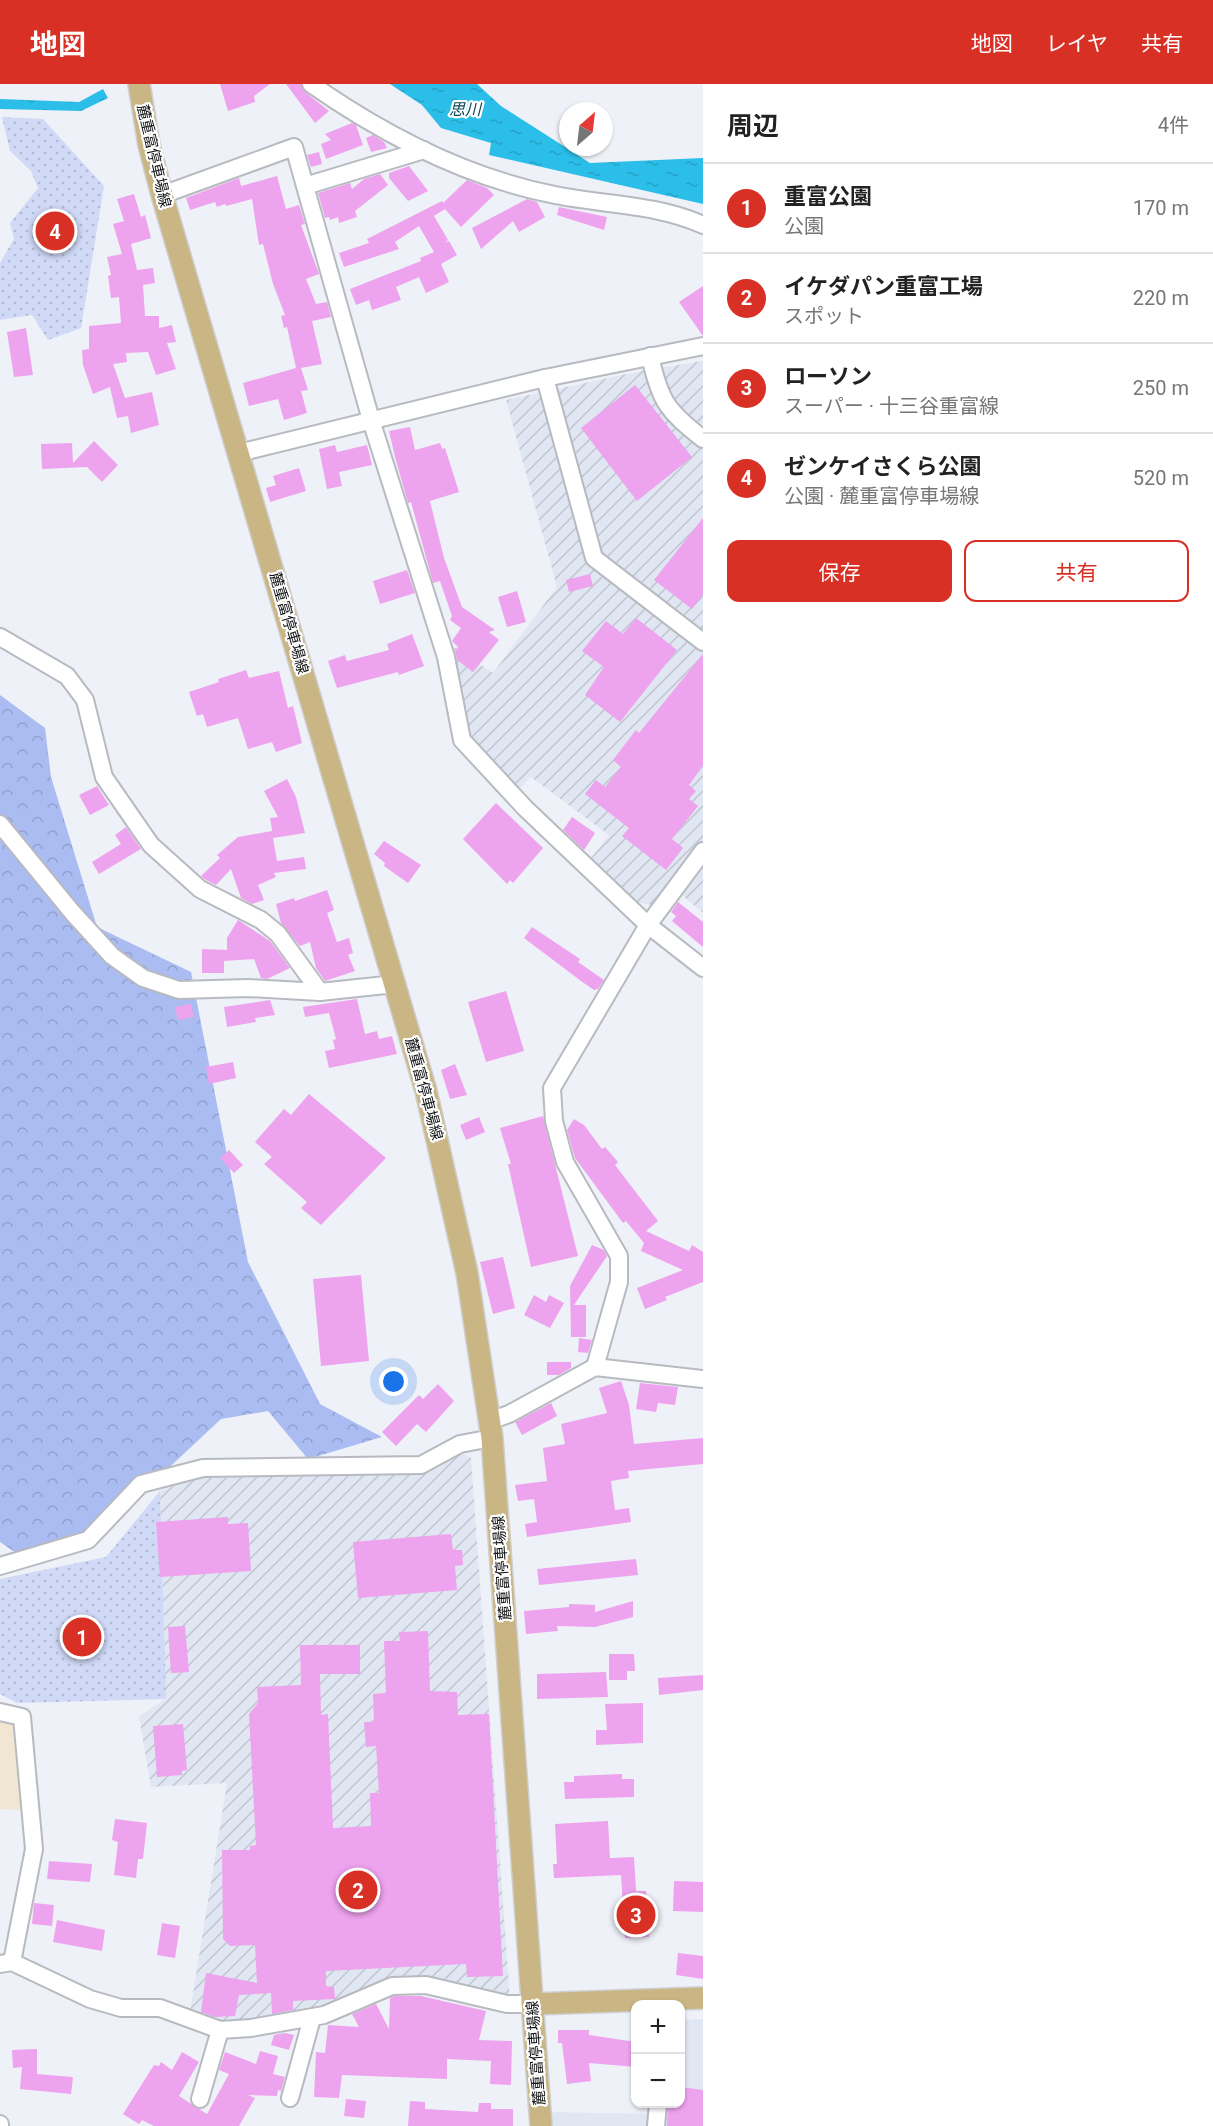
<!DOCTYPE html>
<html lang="ja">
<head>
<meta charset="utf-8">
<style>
	body { margin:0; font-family:Roboto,"Noto Sans JP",sans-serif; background:#f2f2f2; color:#222 }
	.controls { position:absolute; right:18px; bottom:18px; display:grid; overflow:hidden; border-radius:12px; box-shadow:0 2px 4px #0004 }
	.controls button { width:54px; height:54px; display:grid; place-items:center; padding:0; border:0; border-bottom:2px solid #e0e0e0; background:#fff; color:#222; font:30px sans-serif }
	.compass { position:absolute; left:559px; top:18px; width:54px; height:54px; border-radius:50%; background:#fff; box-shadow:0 2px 4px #0004; rotate:28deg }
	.you { position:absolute; left:394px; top:1298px; width:21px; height:21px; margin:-15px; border:4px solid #fff; border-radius:50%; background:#1a73e8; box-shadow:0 0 0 9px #1a73e833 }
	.badge { display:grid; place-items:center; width:39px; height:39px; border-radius:50%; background:#d93025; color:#fff; font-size:20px; font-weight:700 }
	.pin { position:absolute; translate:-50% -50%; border:3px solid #fff; box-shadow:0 2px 6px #0006 }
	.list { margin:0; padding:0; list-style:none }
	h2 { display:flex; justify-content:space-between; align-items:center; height:78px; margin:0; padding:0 24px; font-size:26px }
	h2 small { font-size:20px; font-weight:400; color:#767676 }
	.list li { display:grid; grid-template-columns:39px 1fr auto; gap:18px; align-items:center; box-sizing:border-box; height:90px; padding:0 24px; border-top:2px solid #e0e0e0 }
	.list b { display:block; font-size:22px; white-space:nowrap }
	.list p { margin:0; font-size:20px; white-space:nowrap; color:#767676 }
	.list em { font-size:20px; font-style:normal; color:#767676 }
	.actions { display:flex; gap:12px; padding:18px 24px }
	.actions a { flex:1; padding:14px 0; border:2px solid #d93025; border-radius:12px; text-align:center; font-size:21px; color:#d93025 }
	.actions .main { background:#d93025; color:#fff }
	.map { position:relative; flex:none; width:703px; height:2042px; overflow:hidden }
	header { display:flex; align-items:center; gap:36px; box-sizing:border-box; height:84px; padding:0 30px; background:#d93025; color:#fff }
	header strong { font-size:28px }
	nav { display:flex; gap:33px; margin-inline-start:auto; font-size:21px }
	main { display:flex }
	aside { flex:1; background:#fff }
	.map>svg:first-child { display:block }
</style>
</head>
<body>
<header>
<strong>地図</strong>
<nav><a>地図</a><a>レイヤ</a><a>共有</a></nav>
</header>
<main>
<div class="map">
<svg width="703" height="2042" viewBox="0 0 703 2042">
	<defs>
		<pattern id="industrial-furrows" width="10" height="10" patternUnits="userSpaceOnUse" patternTransform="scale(1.5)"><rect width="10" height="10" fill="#e1e6f3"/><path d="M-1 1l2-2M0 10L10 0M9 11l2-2" fill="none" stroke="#c0c4cf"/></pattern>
		<pattern id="forest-crowns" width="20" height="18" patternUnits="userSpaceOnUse" patternTransform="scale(1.5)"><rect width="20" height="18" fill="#aabcf1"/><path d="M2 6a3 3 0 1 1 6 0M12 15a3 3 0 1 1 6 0" fill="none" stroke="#91a1ce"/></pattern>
		<pattern id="park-dots" width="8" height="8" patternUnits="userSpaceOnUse" patternTransform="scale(1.5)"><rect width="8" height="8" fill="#d0daf7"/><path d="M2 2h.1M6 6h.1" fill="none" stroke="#b1bad3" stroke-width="1.8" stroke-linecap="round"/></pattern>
		<pattern id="water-ripples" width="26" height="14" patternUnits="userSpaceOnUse" patternTransform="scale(1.5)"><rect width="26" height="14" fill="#2bbee8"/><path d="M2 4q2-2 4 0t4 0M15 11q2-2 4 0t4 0" fill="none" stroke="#25a2c6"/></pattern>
	</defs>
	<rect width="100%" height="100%" fill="#eff1f8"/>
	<path fill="#e1e6f3" d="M703,1935V2042H550L548,2028L657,2030L658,2020H680L681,1936Z"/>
	<g fill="url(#industrial-furrows)">
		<path d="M703,277V829L668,799L653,821L639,819L591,774L609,751L531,693L517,707L472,654L464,638L454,563L493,589L557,503L506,316L641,287Z"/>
		<path d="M460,1367L471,1374L510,1915L423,1896L318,1930L222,1946L190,1928L227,1699L151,1703L139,1632L166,1615L160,1407L194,1394L421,1390Z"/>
	</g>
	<path fill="#f1e6d2" d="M0,1633L19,1637L20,1726L0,1725Z"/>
	<path fill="url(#forest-crowns)" d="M0,611L45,644L51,693L97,843L191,888L248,1178L320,1320L382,1353L308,1375L268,1327L221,1335L115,1434L28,1477L0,1458Z"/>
	<g fill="url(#park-dots)">
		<path d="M2,33L43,35L104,102L81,244L48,256L32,231L0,236V179L14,155L10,139L38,104L31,87L10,67Z"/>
		<path d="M160,1407L166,1615L17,1619L0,1610V1495L106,1473Z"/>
	</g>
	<g fill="url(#water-ripples)">
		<path d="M390,0H477L501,22L590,79L703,74V120L489,71L491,59L441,44L422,21Z"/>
		<path d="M103,5L108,14L81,27L0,25V15L79,18Z"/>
	</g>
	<g fill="#eea3ee">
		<path d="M220,0H270L254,12L255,18L228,27Z"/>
		<path d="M286,0H301L305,8L329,27L315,39Z"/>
		<path d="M352,39L356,41L363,61L326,75L321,60L331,56L325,50Z"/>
		<path d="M373,51L384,58L387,64L371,68L366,54Z"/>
		<path d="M319,68L322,80L311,83L307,71Z"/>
		<path d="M409,82L428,107L408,117L389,94V89Z"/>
		<path d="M380,90L388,101L355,127L357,133L339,139L338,133L330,136L329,133L325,134L318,109L350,99L352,105L364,95Z"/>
		<path d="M277,92L286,125L299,121L305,140L301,141L319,190L306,195L316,220L327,218L331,233L312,237L322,280L301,284L308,306L301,307L307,329L284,336L278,315L249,322L243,299L296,284L287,243L284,244L281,232L285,231L273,200L263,160L259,161L252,115L226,122L225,120L217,123L215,118L190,126L186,114L239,94L241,102Z"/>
		<path d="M467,96L487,104L494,111L461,143L445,125L434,132L448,156L445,159L449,157L457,171L441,180L449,198L426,209L419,193L396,203L401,216L372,226L369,216L356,221L350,205L421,177L420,174L434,168L419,142L395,158L399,165L344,183L339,169L369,159L367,155L442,117L443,119Z"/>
		<path d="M134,110L141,133L145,131L151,154L131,160L137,186L153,184L155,199L143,201L145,232H159V244L172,241L176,258L167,259L176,285L156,291L148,268L126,269L127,278L113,280L125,314L152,308L159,341L131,349L128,332L117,334L110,303L93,310L83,281L82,266L89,265V242L121,239L119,213L111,214L108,192L111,191L107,173L122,170L113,140L124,137L117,115Z"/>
		<path d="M527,115L537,118L545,133L519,148L513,137L481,165L472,144Z"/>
		<path d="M559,123L607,133L604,146L557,131Z"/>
		<path d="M703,202V252L679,218Z"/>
		<path d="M26,244L33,291L14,293L7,248Z"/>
		<path d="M635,301L692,373L637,417L581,344Z"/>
		<path d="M410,343L415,366L440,359L442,365L445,364L459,408L430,417L444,474L462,523L495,546L489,548L499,556L473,588L457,576L455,567L458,563L452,557L461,544L450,536L452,532L440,497L433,499L411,418L408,419L395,373L389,347Z"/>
		<path d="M94,357L118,381L102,398L87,383L42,385L41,360L72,359L73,379Z"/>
		<path d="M335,361L337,368L367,361L372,381L339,388L342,402L327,405L319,365Z"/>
		<path d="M299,384L306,407L270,418L266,404L276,401L273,392Z"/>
		<path d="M703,434V511L692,525L654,496Z"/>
		<path d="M407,486L415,509L380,520L373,497Z"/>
		<path d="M590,490L593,502L569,508L566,496Z"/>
		<path d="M517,507L526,538L507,543L498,513Z"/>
		<path d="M636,534L677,566L620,638L585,611L604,583L582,567L606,537L623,550Z"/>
		<path d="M412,550L424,582L399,591L398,588L337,604L328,577L345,571L347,577L389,566L387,560Z"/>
		<path d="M703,570V682L689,701L696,707L689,715L698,722L672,755L683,764L666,786L622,752L629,744L585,710L596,696L605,703L621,683L613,676L636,646L639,649Z"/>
		<path d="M246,586L249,594L279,587L288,624L293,622L302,659L276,668L272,658L248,665L238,634L207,643L203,630L197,632L189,608L219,598L218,595Z"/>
		<path d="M287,695L296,713L305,749L273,754L277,777L304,773L306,785L274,789L276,793L258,801L264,816L252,820L241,814L231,785L216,801L206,796L201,792L220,774L217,771L238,753L272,747L273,752L270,734L278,733L264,707Z"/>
		<path d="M97,702L109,721L90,731L79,711Z"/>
		<path d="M496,719L543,764L513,799L510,796L507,800L463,755Z"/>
		<path d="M572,733L595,749L584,766L563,746Z"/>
		<path d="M126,743L141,765L99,790L92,778L121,760L115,751Z"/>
		<path d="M384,757L421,781L408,799L384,782L385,779L374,770Z"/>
		<path d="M327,806L334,826L327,829L337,858L349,854L353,869L348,871L355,887L325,897L316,884L310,858L300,862L281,839L276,820L294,814L295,817Z"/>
		<path d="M678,818L703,838V863L672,837L676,832L671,828Z"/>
		<path d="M238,836L270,857L290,884L267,895L261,894L254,875L224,877V889H202V865L227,866V854Z"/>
		<path d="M532,843L580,875L578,878L604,896L598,905L594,906L581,897L524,854Z"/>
		<path d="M506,907L524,967L486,978L468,918Z"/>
		<path d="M357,915L365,950L377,947L379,955L392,952L397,970L329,984L325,967L335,965L333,956L336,955L329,929L305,933L303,923Z"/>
		<path d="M270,916L275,931L255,934L256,938L227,943L224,923Z"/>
		<path d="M191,920L194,933L178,936L175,923Z"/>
		<path d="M233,978L236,994L209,1000L206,983Z"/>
		<path d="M455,980L467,1011L450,1015L441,986Z"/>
		<path d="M309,1010L386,1074L321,1141L301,1124L307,1118L264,1080L272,1073L255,1058L284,1025L291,1031Z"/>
		<path d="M543,1032L578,1172L531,1183L508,1080H511L500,1044Z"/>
		<path d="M479,1033L485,1048L466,1056L460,1041Z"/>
		<path d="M574,1035L584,1041L602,1065L605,1063L618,1078L615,1081L658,1137L646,1147L689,1167L692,1161L703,1168V1198L665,1213L667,1216L645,1225L637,1204L683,1186L641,1167L644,1159L626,1137L623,1139L575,1074L567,1046Z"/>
		<path d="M229,1066L243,1081L234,1089L220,1074Z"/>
		<path d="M592,1161L604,1166L607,1172L574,1221H586V1253H571L570,1202Z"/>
		<path d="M503,1173L515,1224L493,1230L480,1178Z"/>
		<path d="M361,1191L369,1277L321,1282L313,1195Z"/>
		<path d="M534,1211L546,1218L549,1211L564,1219L550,1244L524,1231Z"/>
		<path d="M579,1254L592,1256L588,1269L578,1268Z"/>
		<path d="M547,1278H571V1284L559,1291H547Z"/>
		<path d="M621,1297L629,1321L634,1360L703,1354V1380L628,1387L629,1394L611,1397L615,1426L629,1424L631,1438L527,1453L525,1440L537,1438L534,1415L518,1417L515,1401L547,1397L543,1364L565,1360L561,1340L607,1329L599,1304Z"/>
		<path d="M640,1299L678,1303L675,1321L658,1319L656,1328L636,1325Z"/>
		<path d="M438,1300L454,1317L426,1348L417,1340L396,1362L382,1348L419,1311L423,1315Z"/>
		<path d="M551,1319L557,1332L522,1351L515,1338Z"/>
		<path d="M228,1433V1440L248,1439L251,1487L160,1493L156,1438Z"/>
		<path d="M451,1450L453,1466H462L463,1481L455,1482L457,1506L358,1514L353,1458Z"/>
		<path d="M636,1475L638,1491L539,1501L537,1485Z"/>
		<path d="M633,1517V1533L595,1543L557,1542L558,1547L526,1550L524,1527L569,1523V1520L595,1521V1528Z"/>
		<path d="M185,1542L189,1588L171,1589L168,1543Z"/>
		<path d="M428,1547L430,1607L457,1608L458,1631L489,1630L503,1892L467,1893L466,1880L326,1887V1902L334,1903L335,1915L293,1917V1926L272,1930L271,1909L239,1911L235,1932L215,1933L201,1928L206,1889L257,1899L255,1861L230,1862L223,1855L222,1766H250V1762L256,1761L249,1630L258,1619L257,1603L301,1601L300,1561H360V1590H320L321,1631L328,1630L333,1744L371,1742L370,1709H379L376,1662L366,1663L364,1638H374L373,1610L386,1609L384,1557H400L399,1548Z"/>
		<path d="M609,1570H634L635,1587H627V1596H609Z"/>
		<path d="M606,1588L608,1613L537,1615V1590Z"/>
		<path d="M703,1591V1606L659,1611L658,1594Z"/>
		<path d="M643,1619V1659L596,1661V1646H607L605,1620Z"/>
		<path d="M183,1640L187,1686L182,1687V1691L157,1693L153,1642Z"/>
		<path d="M622,1690V1695H634V1713L565,1715L564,1698H574V1692Z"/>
		<path d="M115,1735L147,1739L143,1775H138L136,1794L114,1791L118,1758L112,1756Z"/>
		<path d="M608,1737L610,1774L634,1773L636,1807H646L649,1853L625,1854L621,1791L554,1794L553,1780H557L555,1740Z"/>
		<path d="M49,1777L92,1780L90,1798L47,1795Z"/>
		<path d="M674,1797L703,1798V1828L673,1827Z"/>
		<path d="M34,1819L54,1821L52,1842L32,1840Z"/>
		<path d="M57,1836L105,1846L102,1867L53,1858Z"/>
		<path d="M162,1839L180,1842L175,1874L157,1871Z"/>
		<path d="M678,1869L703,1872V1895L676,1891Z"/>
		<path d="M394,1912H421L486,1927L479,1956L512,1957L511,2001L490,2000L491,1977L447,1975V1995L342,1991L339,2014L314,2013L316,1968L325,1969L328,1941L359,1943L352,1930L376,1920L389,1945L390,1914Z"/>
		<path d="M558,1946H589V1951L636,1958V1983L589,1979L591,1997L567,2000L562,1959H558Z"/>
		<path d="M285,1949L294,1951L289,1966L271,1961L274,1951Z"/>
		<path d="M37,1965V1990L73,1993L71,2010L20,2005L22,1983L13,1984L12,1966Z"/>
		<path d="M260,1967L278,1972L273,1990L285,1993L281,2007L278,2006L277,2012L248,2011L255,2014L239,2042H154L142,2036L139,2040L123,2030L154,1981L159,1982L161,1978L172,1986L182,1968L199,1978L179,2012L207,2030L229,1990L219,1986L225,1968L256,1980Z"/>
		<path d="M681,2003L703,2006V2042H667L668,2019H681Z"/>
		<path d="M346,2015L366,2017L364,2034L344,2032Z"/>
		<path d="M410,2017L425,2018V2025L478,2028L479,2019H491V2025H513V2042H408Z"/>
	</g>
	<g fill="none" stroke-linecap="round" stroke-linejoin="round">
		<defs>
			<g id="minor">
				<path d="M311,0C384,51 468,94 555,111C604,121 657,120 703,141"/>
				<path d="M305,102L424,66"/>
				<path d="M162,111L294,63L371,336L446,573L462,656L525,724L648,841L703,884"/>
				<path d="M650,272C660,317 667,327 703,355"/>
				<path d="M545,294L594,474L703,558"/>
				<path d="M239,369L545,294L703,262"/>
				<path d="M0,553L67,592L85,616L104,693L151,761L200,805L261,836L278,850L320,908"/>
				<path d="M0,740L72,828L112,872L143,894L179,906L248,904L320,908L395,900"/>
				<path d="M595,1283L619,1198V1172L565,1078L554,1037L552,1004L648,841L703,767"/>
				<path d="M489,1337L509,1330L595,1283L703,1295"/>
				<path d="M0,1482L88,1456L141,1400L203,1384L421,1381L460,1360L492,1354"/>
				<path d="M0,1628L22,1633L34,1765L12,1878"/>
				<path d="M0,1880L12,1878L90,1915L121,1924H160L220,1946L251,1944L324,1931L392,1902L426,1901L507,1920H532"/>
				<path d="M290,2014L312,1934"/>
				<path d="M200,2015L220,1946"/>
				<path d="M0,2040V2042"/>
				<path d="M656,2042L658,2020"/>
			</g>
			<g id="major">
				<path d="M139,0L149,61L162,111L426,1007L467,1189L492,1354L541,2042"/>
				<path d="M532,1920L703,1914"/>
			</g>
		</defs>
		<use href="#minor" stroke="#b8bac1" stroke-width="20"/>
		<use href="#major" stroke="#cfcfd0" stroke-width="24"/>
		<use href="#minor" stroke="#fff" stroke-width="16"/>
		<use href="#major" stroke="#cab684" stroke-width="21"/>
	</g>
	<g text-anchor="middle" stroke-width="4.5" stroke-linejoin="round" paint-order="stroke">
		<g font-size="15" fill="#0f1012" stroke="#fff">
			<text transform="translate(154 72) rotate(77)" y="5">麓重富停車場線</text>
			<text transform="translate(289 539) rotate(74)" y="5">麓重富停車場線</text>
			<text transform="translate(424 1005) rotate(75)" y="5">麓重富停車場線</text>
			<text transform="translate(502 1484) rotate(-94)" y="5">麓重富停車場線</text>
			<text transform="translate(536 1969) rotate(-94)" y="5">麓重富停車場線</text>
		</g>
		<g font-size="16" font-style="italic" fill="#094657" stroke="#fff">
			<text x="465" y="31">思川</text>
		</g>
	</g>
</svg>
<div class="controls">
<button>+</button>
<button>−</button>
</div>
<svg class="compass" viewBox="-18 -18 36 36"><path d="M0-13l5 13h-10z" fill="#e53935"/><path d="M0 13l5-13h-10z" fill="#767676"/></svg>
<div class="you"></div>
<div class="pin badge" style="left:82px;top:1553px">1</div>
<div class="pin badge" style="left:358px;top:1806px">2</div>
<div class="pin badge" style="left:636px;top:1831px">3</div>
<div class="pin badge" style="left:55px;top:147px">4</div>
</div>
<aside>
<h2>周辺<small>4件</small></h2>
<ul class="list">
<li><span class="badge">1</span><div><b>重富公園</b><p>公園</p></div><em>170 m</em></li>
<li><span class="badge">2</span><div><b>イケダパン重富工場</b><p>スポット</p></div><em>220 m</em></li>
<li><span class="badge">3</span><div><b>ローソン</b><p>スーパー · 十三谷重富線</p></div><em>250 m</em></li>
<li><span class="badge">4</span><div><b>ゼンケイさくら公園</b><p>公園 · 麓重富停車場線</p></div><em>520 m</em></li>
</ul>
<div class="actions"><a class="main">保存</a><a>共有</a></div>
</aside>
</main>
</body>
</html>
